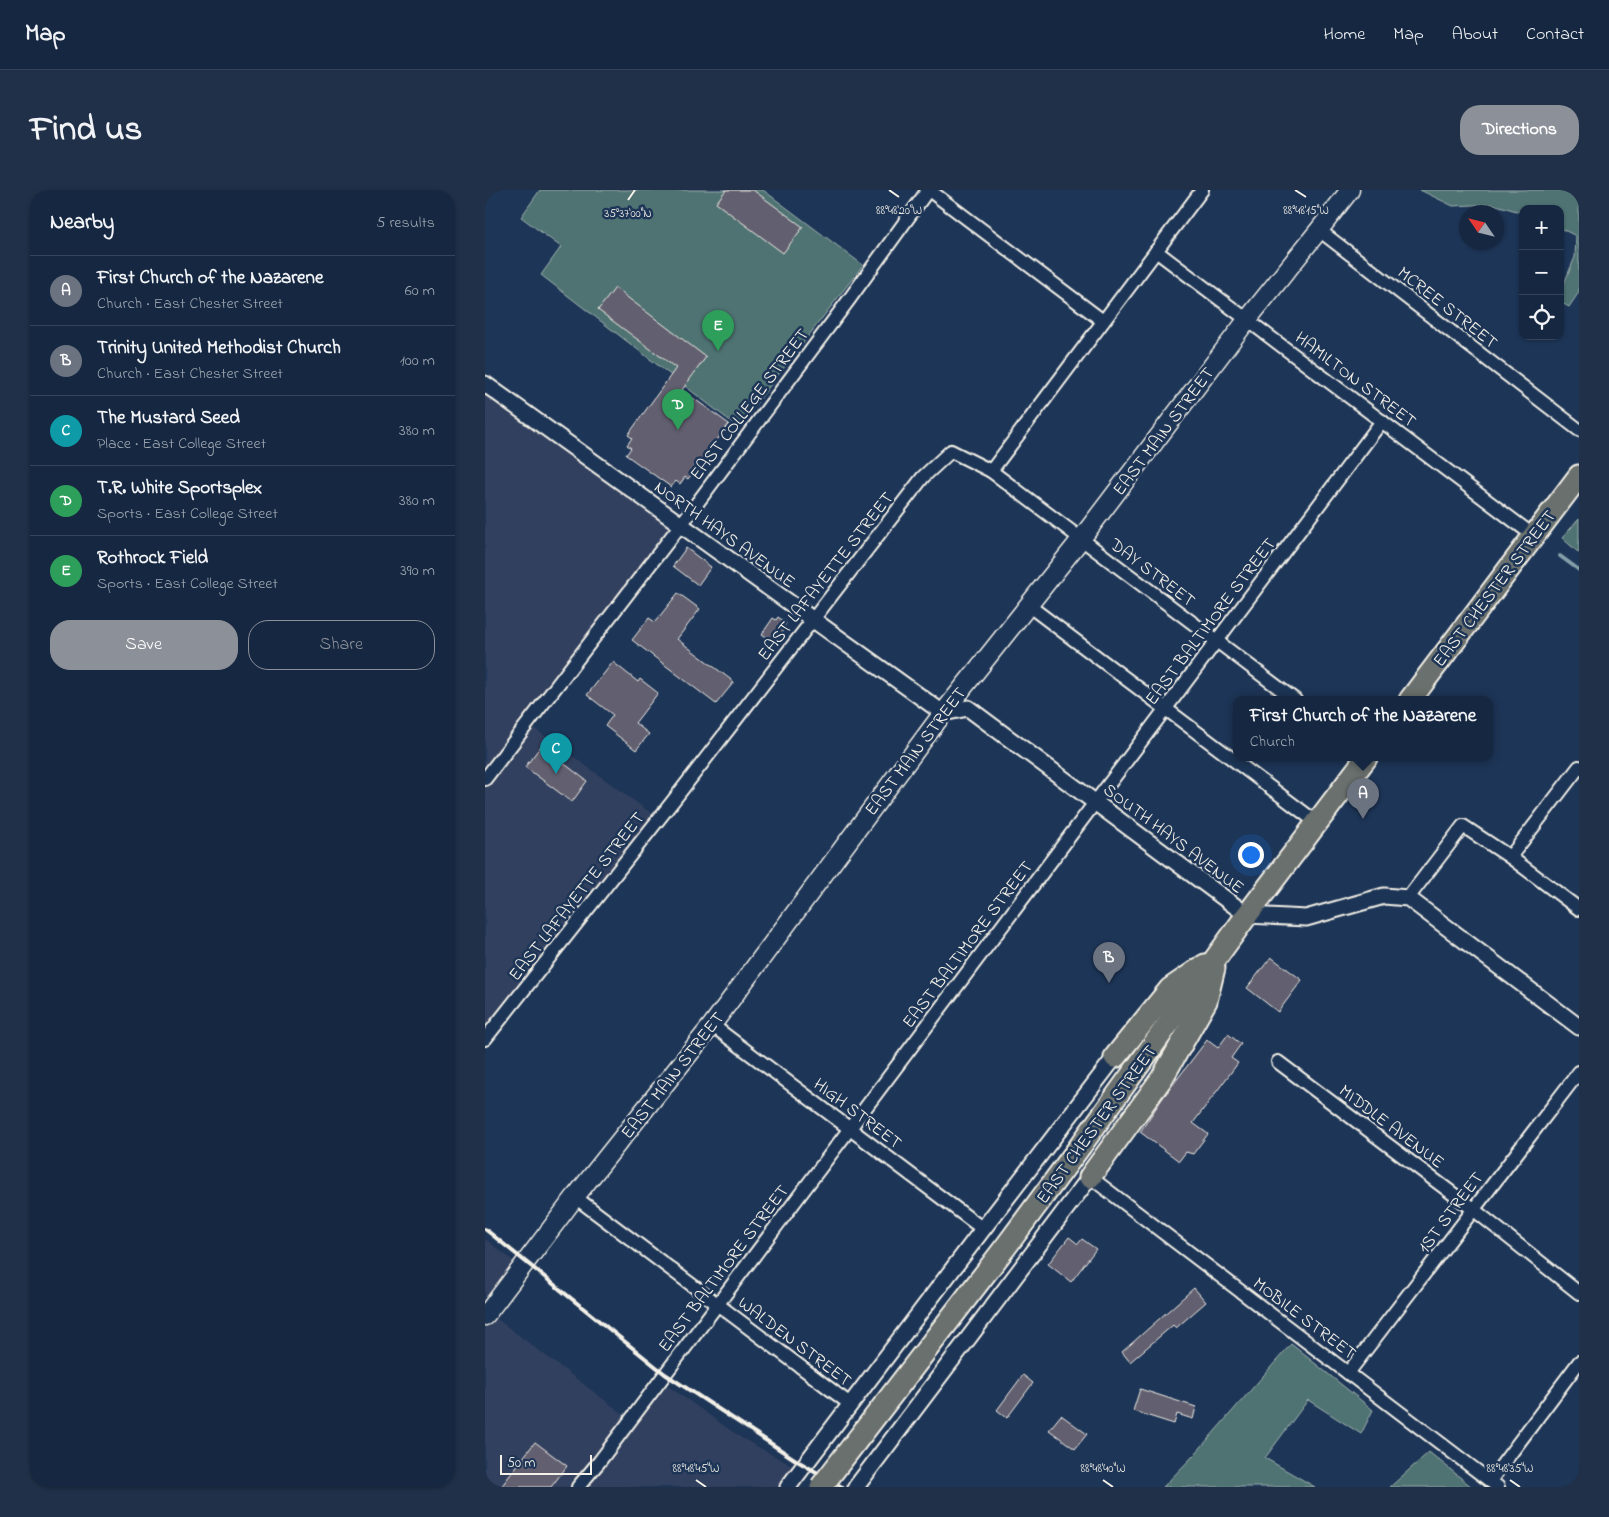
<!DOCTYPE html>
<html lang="en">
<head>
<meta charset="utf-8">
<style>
	body { margin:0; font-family:"Indie Flower",sans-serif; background:#1f3048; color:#f1f3f6 }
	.controls { position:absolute; right:15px; top:15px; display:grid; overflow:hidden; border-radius:10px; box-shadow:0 1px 4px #0004 }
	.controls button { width:45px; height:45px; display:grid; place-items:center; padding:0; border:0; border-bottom:1px solid #35445a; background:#162841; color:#f1f3f6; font:25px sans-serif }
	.compass { position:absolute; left:974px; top:15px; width:45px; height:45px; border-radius:50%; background:#162841; box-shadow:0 1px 4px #0004; rotate:305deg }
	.scale { position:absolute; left:15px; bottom:12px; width:92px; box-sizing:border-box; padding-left:5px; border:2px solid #f4f1e8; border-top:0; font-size:14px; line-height:18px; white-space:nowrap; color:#f4f1e8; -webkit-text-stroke:4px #1d3557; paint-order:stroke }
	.you { position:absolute; left:765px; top:664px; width:18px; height:18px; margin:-12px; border:4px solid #fff; border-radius:50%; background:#1a73e8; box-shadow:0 0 0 8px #1a73e833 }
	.badge { display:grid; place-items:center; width:32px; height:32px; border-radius:50%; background:#8c9099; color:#fff; font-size:16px; font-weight:700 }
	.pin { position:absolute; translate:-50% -41px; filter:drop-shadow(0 1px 2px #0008) }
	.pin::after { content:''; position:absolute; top:26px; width:18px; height:15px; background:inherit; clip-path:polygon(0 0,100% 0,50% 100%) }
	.popup { position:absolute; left:748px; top:506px; width:260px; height:65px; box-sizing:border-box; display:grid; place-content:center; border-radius:10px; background:#162841; filter:drop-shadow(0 1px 4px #0005); font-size:16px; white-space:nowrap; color:#9ea6b1 }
	.popup b { font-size:19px; color:#f1f3f6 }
	.popup::after { content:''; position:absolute; left:50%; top:100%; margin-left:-10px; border:10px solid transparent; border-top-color:#162841 }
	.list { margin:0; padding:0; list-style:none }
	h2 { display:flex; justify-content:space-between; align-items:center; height:65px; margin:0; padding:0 20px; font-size:21px }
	h2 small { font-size:16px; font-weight:400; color:#9ea6b1 }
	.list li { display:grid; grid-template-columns:32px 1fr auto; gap:15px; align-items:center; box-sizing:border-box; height:70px; padding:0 20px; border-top:1px solid #35445a }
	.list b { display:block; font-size:19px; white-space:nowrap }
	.list p { margin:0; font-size:16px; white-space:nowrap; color:#9ea6b1 }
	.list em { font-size:16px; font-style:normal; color:#9ea6b1 }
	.actions { display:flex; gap:10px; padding:15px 20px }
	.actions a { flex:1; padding:11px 0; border:1px solid #8c9099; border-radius:20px; text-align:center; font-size:18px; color:#8c9099 }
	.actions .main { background:#8c9099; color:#fff }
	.icon { flex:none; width:28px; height:28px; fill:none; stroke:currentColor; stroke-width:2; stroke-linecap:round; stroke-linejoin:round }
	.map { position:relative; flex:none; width:1094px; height:1297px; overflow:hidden; border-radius:20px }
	header { display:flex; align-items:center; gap:30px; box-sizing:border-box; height:70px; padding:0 25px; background:#162841; border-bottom:1px solid #35445a }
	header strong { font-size:24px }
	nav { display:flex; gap:28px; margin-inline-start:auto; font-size:18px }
	.intro { display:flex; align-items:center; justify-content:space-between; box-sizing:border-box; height:120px; padding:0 30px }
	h1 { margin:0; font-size:35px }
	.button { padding:12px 22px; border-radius:20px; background:#8c9099; color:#fff; font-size:18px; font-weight:700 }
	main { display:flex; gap:30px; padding:0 30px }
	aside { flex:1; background:#162841; border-radius:20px; box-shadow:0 1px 4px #0004 }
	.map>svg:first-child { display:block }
</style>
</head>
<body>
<header>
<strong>Map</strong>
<nav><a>Home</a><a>Map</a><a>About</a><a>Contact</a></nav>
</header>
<div class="intro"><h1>Find us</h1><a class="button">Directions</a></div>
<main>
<aside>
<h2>Nearby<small>5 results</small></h2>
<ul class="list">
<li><span class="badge" style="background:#6b7280">A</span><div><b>First Church of the Nazarene</b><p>Church · East Chester Street</p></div><em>60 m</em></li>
<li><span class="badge" style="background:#6b7280">B</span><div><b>Trinity United Methodist Church</b><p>Church · East Chester Street</p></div><em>100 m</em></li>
<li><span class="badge" style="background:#0f9aa8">C</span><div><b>The Mustard Seed</b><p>Place · East College Street</p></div><em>380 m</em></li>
<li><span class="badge" style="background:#2e9e5b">D</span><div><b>T.R. White Sportsplex</b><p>Sports · East College Street</p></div><em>380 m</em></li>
<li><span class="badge" style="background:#2e9e5b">E</span><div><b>Rothrock Field</b><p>Sports · East College Street</p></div><em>390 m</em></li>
</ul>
<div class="actions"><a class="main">Save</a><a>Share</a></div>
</aside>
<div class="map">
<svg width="1094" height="1297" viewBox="0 0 1094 1297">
	<rect width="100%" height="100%" fill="#1d3557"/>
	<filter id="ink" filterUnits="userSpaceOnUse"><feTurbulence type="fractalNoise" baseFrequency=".02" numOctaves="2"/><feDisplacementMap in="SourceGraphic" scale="10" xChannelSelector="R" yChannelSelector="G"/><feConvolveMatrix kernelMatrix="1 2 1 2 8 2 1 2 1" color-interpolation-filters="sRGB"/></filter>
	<g filter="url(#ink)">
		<g fill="#32415e">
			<path d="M0,202L188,337L39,531L170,626L0,842Z"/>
			<path d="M0,1049L32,1074L0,1118Z"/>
			<path d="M0,1120L150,1233L179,1193L255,1247L311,1278L297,1297H0Z"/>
		</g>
		<g fill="#4f7373" stroke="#a2b2ae">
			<path d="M55,0H278L378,75L253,237L56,85L76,57L36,27Z"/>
			<path d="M935,0H1094V102L1084,117L1075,112V103L1090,67L1091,46L1075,38V19H1038V23L1008,14L968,16Z"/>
			<path d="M1094,329V363L1077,348Z"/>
			<path d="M806,1154L888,1220L876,1244L823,1210L780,1268L830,1297H678L710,1264Z"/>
			<path d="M944,1262L987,1297H905Z"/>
		</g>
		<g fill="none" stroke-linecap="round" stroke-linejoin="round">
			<path stroke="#869fab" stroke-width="4" d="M1075,366L1094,380"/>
		</g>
		<g fill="#625e6f" stroke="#f4f1e8">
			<path d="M241,0H268L318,37L298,63L231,13Z"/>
			<path d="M130,98L221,167L197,200L244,234L203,289L200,287L195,294L191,291L186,297L141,265L146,258L142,255L147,248L143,245L191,178L113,120Z"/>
			<path d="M201,358L226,377L213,395L188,376Z"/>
			<path d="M193,403L215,419L192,449L249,492L231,514L147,450L164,428L170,432Z"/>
			<path d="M293,427L301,433L299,436L301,438L290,453L277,444L288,428L291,430Z"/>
			<path d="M128,472L153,492L155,489L173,503L150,533L164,544L151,560L120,536L128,525L102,505Z"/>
			<path d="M56,556L102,591L87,612L40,577Z"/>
			<path d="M786,767L817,790L793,822L762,798Z"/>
			<path d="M743,844L756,854L746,868L753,873L708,933L723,944L708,964L701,962L694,971L655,942L677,909L722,850L733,858Z"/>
			<path d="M584,1047L593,1054L597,1049L611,1059L586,1092L563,1074Z"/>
			<path d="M709,1098L721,1112L691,1138L688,1135L645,1172L637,1162Z"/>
			<path d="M538,1185L548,1193L522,1228L512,1220Z"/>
			<path d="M655,1199L711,1217L708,1229L692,1224L689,1234L648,1221Z"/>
			<path d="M576,1225L602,1244L590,1259L564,1240Z"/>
			<path d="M50,1252L82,1276L66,1297H16Z"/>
		</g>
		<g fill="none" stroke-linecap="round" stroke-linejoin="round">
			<defs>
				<g id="minor">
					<path d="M444,0L618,131"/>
					<path d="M834,40L1094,240"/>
					<path d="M671,61L1049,346"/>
					<path d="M506,281L717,0"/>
					<path d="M543,415L831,632"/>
					<path d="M0,589L204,324L363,111L443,0"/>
					<path d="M1025,667L1094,577"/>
					<path d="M923,708L978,636L1025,667L1094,719"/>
					<path d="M227,835L498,1039"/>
					<path d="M0,849L188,611L438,287L466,261L506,281L810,510"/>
					<path d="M793,872L988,1019L1094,1103"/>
					<path d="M605,987L1013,1297"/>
					<path d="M90,1007L365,1214"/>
					<path d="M863,1183L1094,882"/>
					<path d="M1005,1291L1094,1172"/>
					<path d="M93,1297L114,1272L897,231"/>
				</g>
				<g id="tertiary">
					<path d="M0,194L458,523L483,518L762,725L821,728L899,706L923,708L1094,837"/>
					<path d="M303,1297L498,1039L630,867"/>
					<path d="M371,1297L605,987"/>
				</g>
				<path id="secondary" d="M0,1126L90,1007L227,835L458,523L596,349L762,130L834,40L865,0"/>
				<g id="trunk">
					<path d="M925,510L1094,286"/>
					<path d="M630,867L685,799L720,775"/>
					<path d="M596,955L762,725L881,568"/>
					<path d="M605,987L677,888L721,811L729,778"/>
				</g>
			</defs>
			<use href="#minor" stroke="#f4f1e8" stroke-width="16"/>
			<use href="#tertiary" stroke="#f4f1e8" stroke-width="19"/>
			<use href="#secondary" stroke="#f4f1e8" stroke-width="21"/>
			<use href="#trunk" stroke="#f4f1e8" stroke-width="25"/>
			<use href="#minor" stroke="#1d3557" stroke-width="12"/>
			<use href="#tertiary" stroke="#1d3557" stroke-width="15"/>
			<use href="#secondary" stroke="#1d3557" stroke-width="18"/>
			<use href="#trunk" stroke="#6b706d" stroke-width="21"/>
			<path stroke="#f4f1e8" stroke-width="4" d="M0,1039L180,1184L314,1272L357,1297"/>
			<defs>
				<path id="trunk-bridge" d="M336,1297L522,1055L596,955"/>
			</defs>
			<use href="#trunk-bridge" stroke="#f4f1e8" stroke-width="25" stroke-linecap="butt"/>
			<use href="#trunk-bridge" stroke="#6b706d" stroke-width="21"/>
		</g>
	</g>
	<path fill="none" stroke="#f4f1e8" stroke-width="2" d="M404,0L414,7M810,0L821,7M143,10L150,0M211,1290L221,1297M618,1290L628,1297M1025,1290L1035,1297"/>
	<g text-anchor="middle" stroke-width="5" stroke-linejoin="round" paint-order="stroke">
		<g font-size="18" fill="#f4f1e8" stroke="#1d3557">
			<text transform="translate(963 117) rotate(38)" y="6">MCREE STREET</text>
			<text transform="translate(871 189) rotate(37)" y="6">HAMILTON STREET</text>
			<text transform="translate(264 214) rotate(-53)" y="6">EAST COLLEGE STREET</text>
			<text transform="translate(678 241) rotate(-53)" y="6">EAST MAIN STREET</text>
			<text transform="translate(240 344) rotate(36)" y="6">NORTH HAYS AVENUE</text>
			<text transform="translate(668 382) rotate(37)" y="6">DAY STREET</text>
			<text transform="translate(340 386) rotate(-52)" y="6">EAST LAFAYETTE STREET</text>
			<text transform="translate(1009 398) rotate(-53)" y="6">EAST CHESTER STREET</text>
			<text transform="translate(725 431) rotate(-53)" y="6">EAST BALTIMORE STREET</text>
			<text transform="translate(430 561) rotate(-53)" y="6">EAST MAIN STREET</text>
			<text transform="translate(689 648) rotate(37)" y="6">SOUTH HAYS AVENUE</text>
			<text transform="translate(91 706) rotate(-52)" y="6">EAST LAFAYETTE STREET</text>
			<text transform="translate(482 754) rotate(-53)" y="6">EAST BALTIMORE STREET</text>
			<text transform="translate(187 885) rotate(-52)" y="6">EAST MAIN STREET</text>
			<text transform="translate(373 923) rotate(37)" y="6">HIGH STREET</text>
			<text transform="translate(611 934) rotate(-54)" y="6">EAST CHESTER STREET</text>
			<text transform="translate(907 936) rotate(37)" y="6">MIDDLE AVENUE</text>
			<text transform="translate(965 1022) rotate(-53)" y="6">1ST STREET</text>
			<text transform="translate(238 1078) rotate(-53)" y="6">EAST BALTIMORE STREET</text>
			<text transform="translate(820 1128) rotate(37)" y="6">MOBILE STREET</text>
			<text transform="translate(310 1151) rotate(37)" y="6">WALDEN STREET</text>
		</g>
	</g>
	<g font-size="12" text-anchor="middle" fill="#f4f1e8" stroke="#1d3557" stroke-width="5" stroke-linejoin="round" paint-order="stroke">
		<text x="414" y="24">88°48'20"W</text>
		<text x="821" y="24">88°48'15"W</text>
		<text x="143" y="27">35°37'00"N</text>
		<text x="211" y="1282">88°48'45"W</text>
		<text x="618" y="1282">88°48'40"W</text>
		<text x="1025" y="1282">88°48'35"W</text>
	</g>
</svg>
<div class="controls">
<button>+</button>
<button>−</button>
<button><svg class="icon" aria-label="locate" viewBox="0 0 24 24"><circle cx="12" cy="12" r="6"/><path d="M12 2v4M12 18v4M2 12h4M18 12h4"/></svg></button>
</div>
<svg class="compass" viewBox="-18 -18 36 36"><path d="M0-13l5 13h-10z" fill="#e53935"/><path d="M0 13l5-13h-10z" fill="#9ea6b1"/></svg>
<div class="scale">50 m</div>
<div class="you"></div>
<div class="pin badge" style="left:878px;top:629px;background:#6b7280">A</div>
<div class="popup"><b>First Church of the Nazarene</b>Church</div>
<div class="pin badge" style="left:624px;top:793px;background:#6b7280">B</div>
<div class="pin badge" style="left:71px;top:584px;background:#0f9aa8">C</div>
<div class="pin badge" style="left:193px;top:240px;background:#2e9e5b">D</div>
<div class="pin badge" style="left:233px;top:161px;background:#2e9e5b">E</div>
</div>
</main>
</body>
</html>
